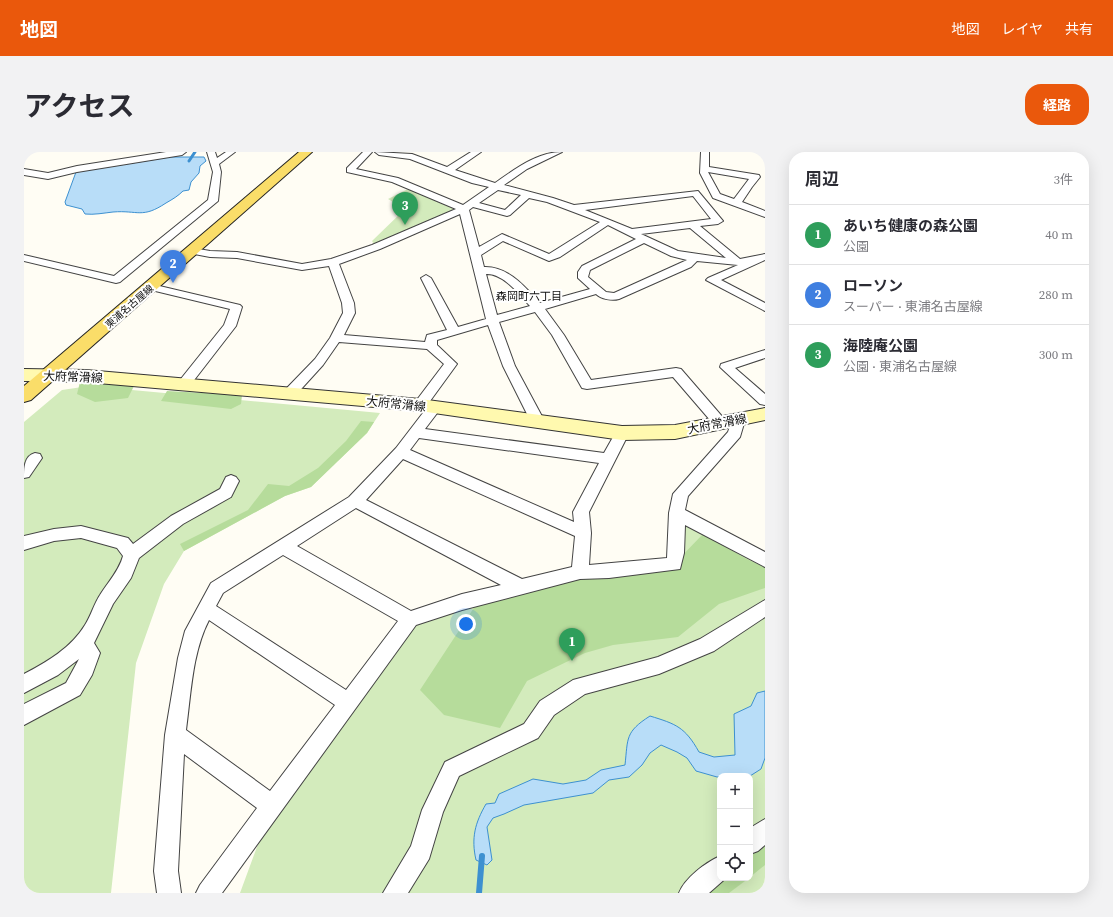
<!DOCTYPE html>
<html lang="ja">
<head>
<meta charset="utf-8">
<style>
	body { margin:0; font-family:"Source Serif 4","Noto Sans JP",serif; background:#f2f2f3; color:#2b2b33 }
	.controls { position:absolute; right:12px; bottom:12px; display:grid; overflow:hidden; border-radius:8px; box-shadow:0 4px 16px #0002 }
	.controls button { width:36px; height:36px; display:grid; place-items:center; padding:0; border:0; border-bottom:1px solid #e1e1e2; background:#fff; color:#2b2b33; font:20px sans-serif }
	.you { position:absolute; left:442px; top:472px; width:14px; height:14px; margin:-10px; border:3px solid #fff; border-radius:50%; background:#1a73e8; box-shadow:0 0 0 6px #1a73e833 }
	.badge { display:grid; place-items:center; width:26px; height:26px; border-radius:50%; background:#ea580c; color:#fff; font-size:13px; font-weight:700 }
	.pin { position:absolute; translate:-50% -33px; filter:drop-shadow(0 1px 2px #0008) }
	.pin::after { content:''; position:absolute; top:21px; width:14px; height:12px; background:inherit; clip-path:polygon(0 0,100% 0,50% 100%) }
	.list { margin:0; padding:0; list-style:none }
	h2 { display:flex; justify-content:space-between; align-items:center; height:52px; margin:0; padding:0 16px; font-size:17px }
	h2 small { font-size:13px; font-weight:400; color:#7c7c81 }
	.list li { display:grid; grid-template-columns:26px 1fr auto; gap:12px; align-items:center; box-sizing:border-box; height:60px; padding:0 16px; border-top:1px solid #e1e1e2 }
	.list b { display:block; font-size:15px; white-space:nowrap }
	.list p { margin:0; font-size:13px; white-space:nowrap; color:#7c7c81 }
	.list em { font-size:13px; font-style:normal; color:#7c7c81 }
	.icon { flex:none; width:22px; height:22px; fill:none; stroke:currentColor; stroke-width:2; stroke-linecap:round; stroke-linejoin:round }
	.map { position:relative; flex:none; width:741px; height:741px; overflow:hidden; border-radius:16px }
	header { display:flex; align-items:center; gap:24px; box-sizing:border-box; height:56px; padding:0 20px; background:#ea580c; color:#fff }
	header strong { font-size:19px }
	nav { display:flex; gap:22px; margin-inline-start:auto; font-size:14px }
	.intro { display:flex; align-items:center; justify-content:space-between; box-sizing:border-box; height:96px; padding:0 24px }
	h1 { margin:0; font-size:28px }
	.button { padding:10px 18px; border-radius:16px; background:#ea580c; color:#fff; font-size:14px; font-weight:700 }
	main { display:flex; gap:24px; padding:0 24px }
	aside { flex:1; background:#fff; border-radius:16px; box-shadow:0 4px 16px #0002 }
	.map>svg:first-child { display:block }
</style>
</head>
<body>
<header>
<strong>地図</strong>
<nav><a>地図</a><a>レイヤ</a><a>共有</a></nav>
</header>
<div class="intro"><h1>アクセス</h1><a class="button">経路</a></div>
<main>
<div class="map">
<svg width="741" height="741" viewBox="0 0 741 741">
	<rect width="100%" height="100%" fill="#fffdf4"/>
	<g fill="#d3ebbc" fill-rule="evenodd">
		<path d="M384,37L430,57L352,95L348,89L381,57L364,47Z"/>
		<path d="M65,234L356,261L343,281L287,335L261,344L160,399L140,432L112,511L87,741H0V270L38,238Z"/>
		<path d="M653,361L741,412V741H216L248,654L386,467L649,412ZM696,624H726V726H696Z"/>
	</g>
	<g fill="#b6dc9b">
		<path d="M56,230L110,234L104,246L71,250L53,242Z"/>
		<path d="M143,239L218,243L217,252L207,257L137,249Z"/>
		<path d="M337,269L350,270L343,281L287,335L261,344L160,399L156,392L224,358L244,332L265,334L294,316L322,289Z"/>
		<path d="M679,382C700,393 719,407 741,415V436L695,452L654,485L589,493L561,501L503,529L476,576L420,563L396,538L453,451L556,420L650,412Z"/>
		<path d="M741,679V713L726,725V691Z"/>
		<path d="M696,726H725L705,741H667Z"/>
	</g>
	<g fill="#b8ddf8" stroke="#3d90d0">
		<path d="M146,5H180L182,9L176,14L175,21L167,30L165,38L159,39C154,44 149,47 142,51C118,67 114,58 89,60C80,61 70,63 61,62L58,57L42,53L41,50L52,20Z"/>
		<path d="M741,539V606L737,617L726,624L693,625L672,619L663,606L653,600L637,593L626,601L618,613L605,625L585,628L569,641L500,653L480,662L469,666L463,675L468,708L463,713L452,708C447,686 451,671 462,652L471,651L475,642L509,627L539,632L562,628L577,618L601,613C604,586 601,580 626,564C652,572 661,575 675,600L690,605L711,603L710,562L727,554L733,541Z"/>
	</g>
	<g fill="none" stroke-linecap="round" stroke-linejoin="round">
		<path stroke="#3d90d0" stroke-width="3" d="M165,9L171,0"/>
		<path stroke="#3d90d0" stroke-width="6" d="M455,741L458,704"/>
		<defs>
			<g id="street">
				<path d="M142,0H162L158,3L53,20L24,27L0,23V17L24,21L53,14Z"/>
				<path d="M183,0H191L193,6L202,0H211L195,12L197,20L194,49L96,130L92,131L0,109V103L90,124L184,48L189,20Z"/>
				<path d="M339,0H348L332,17L374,26L439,53L465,35L448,31L386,7L355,3L351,0L388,2L423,15L447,0H457L431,18L471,31C491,17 513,0 538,0L503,17L480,33L529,46L550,53L674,39L699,69L694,72L676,74L716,107L741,102V108L697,128L741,151V159L682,128L684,126L714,113L673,109L667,115L595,147C588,149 577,147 572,142L521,157L540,183L567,228L652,216L657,217L702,269L704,272L702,275H692L649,225L563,237L558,236L528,183L511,160L475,170L491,214L521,270L519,273H509L507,270L479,214L464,173L413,188V193L433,212L401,256H391L389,253L420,212L403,197L315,190L299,213L269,246H259L257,243L259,240L291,207L306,186L319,161L318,151L305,114L278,118L213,106L186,105L165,101L164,99L169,96L186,99L213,100L278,112L307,107L348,93L432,57L368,30L323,20V16ZM474,38L497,43L481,58L455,51ZM669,44L687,67L608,77L561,58ZM505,46L523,50L576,70L525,102L478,82L455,95L445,58L449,55L483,64L486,63ZM436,62L462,167L434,175L407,126L402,123L397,126L423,178L403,183L401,190L320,183L331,161L330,151L315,112L356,97ZM584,73L612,87L558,114L554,120V126L566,137L516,151C501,135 484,114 460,115L457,103L479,89L525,109L536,105ZM666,76L702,106L654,99L617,82ZM620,91L647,104L663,108L590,141L582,140L564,125L566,118ZM462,122C479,121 495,142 506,154L473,163Z"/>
				<path d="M677,0H685V15L735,23L736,25L728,35L718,50L741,59V65L689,46L676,21ZM684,20L725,27L710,47L696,42Z"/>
				<path d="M127,132L216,153L218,155L212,174L164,236H154L152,233L200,173L206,157L123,137L121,135Z"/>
				<path d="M741,198V206L711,216L741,242V253L736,252L696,215L697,212Z"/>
				<path d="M410,251L415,253L417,256L401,277L580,301L593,278L598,276L603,278L605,281L565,360L567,381L565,413L643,406L645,361L649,342L704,280L709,265H719L721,268L716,285L664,344L661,358L741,400V415L661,373L660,401L656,417L585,426L556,427L438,458L392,473L198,741H172L176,733L233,656L160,602L154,719L157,741H133L130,719L141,583L154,506L161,479L187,431L325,345L372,296L405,253ZM395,286L575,311L549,360L550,370L386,298ZM379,307L551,384L548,415L498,427L342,348ZM332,356L477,433L438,442L387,459L273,394ZM259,403L374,469L322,538L192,454L199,441ZM185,468L311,553L246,639L162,578C167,542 168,501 185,468Z"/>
				<path d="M11,301L16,302L18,306L5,325L0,326C0,316 0,304 11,301Z"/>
				<path d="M207,323L212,325L215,329L207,345L159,372L115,406L107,426L89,452L70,491L76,501L68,523L56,543L0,573V552L42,531L55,507L34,523L0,541V522C23,510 47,496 61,473C67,464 70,452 76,443C84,430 95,419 99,404L93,396L57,386L30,389L0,398V384L30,377L57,374L104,386L109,392L147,364L196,337L202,325Z"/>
				<path d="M741,448V465L690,499L635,522L561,542L530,563L514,586L435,624L419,660L405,707L384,741H359L387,694L398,658L421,610L500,572L516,549L549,528L634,505L676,487Z"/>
				<path d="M741,667V693L734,699L726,702V676Z"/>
				<path d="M696,704V726H702L685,741H655C661,726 681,711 696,704Z"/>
			</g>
			<path id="secondary" d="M0,217L62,218L396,247L598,274L651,273L741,256V268L651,287L598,288L396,259L62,230L0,229Z"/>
			<path id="primary" d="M275,0H288L7,248L0,250V234Z"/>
		</defs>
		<use href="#street" stroke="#444" stroke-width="2"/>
		<use href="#secondary" stroke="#333" stroke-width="2"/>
		<use href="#primary" stroke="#222" stroke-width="2"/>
		<use href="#street" fill="#fff" fill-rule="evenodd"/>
		<use href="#secondary" fill="#fff9af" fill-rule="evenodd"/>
		<use href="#primary" fill="#fadd69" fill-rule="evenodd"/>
	</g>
	<g text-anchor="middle" stroke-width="4" stroke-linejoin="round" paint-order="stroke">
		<g font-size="10" fill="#111" stroke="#fff">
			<text transform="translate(105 154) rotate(-41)" y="4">東浦名古屋線</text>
		</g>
		<g font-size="11" fill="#111" stroke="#fff">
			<text x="505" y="148">森岡町六丁目</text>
		</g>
		<g font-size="12" fill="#111" stroke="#fff">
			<text transform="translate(49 225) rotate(2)" y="4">大府常滑線</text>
			<text transform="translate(372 252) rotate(6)" y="4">大府常滑線</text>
			<text transform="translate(693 272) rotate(-11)" y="4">大府常滑線</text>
		</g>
	</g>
</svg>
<div class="controls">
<button>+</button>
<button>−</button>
<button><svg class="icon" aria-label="locate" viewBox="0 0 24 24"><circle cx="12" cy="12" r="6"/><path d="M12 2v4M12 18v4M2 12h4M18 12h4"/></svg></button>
</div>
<div class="you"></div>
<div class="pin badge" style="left:548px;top:509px;background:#2e9e5b">1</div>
<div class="pin badge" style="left:149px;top:131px;background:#3f7fe0">2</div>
<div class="pin badge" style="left:381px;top:73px;background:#2e9e5b">3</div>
</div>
<aside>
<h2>周辺<small>3件</small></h2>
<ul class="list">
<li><span class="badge" style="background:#2e9e5b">1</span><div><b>あいち健康の森公園</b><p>公園</p></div><em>40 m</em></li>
<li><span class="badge" style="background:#3f7fe0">2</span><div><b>ローソン</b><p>スーパー · 東浦名古屋線</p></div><em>280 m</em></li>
<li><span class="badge" style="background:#2e9e5b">3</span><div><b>海陸庵公園</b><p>公園 · 東浦名古屋線</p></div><em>300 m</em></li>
</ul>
</aside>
</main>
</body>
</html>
